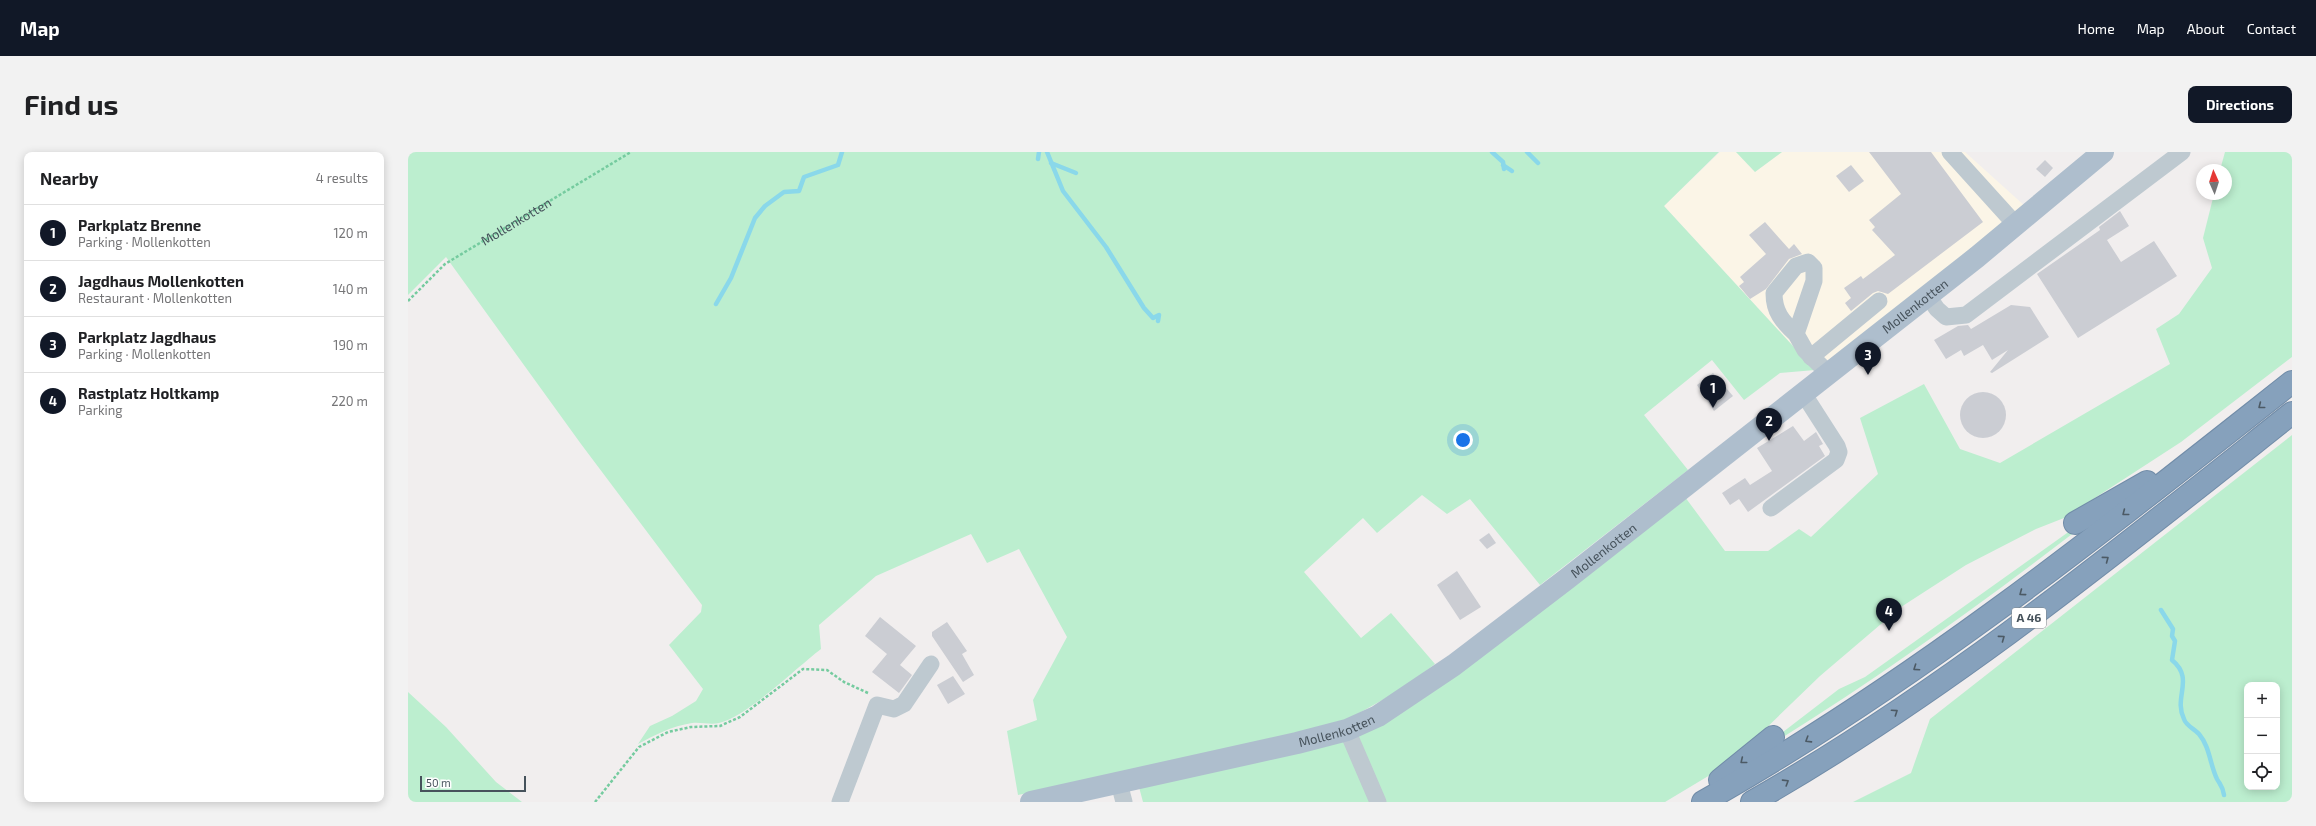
<!DOCTYPE html>
<html lang="en">
<head>
<meta charset="utf-8">
<style>
	body { margin:0; font-family:"Exo 2",sans-serif; background:#f2f2f2; color:#202124 }
	.controls { position:absolute; right:12px; bottom:12px; display:grid; overflow:hidden; border-radius:8px; box-shadow:0 2px 10px #0003 }
	.controls button { width:36px; height:36px; display:grid; place-items:center; padding:0; border:0; border-bottom:1px solid #e0e0e0; background:#fff; color:#202124; font:20px sans-serif }
	.compass { position:absolute; left:1788px; top:12px; width:36px; height:36px; border-radius:50%; background:#fff; box-shadow:0 2px 10px #0003; rotate:357deg }
	.scale { position:absolute; left:12px; bottom:10px; width:106px; box-sizing:border-box; padding-left:4px; border:2px solid #46525b; border-top:0; font-size:11px; line-height:14px; white-space:nowrap; color:#46525b; -webkit-text-stroke:3px #fff; paint-order:stroke }
	.you { position:absolute; left:1055px; top:288px; width:14px; height:14px; margin:-10px; border:3px solid #fff; border-radius:50%; background:#1a73e8; box-shadow:0 0 0 6px #1a73e833 }
	.badge { display:grid; place-items:center; width:26px; height:26px; border-radius:50%; background:#111827; color:#fff; font-size:13px; font-weight:700 }
	.pin { position:absolute; translate:-50% -33px; filter:drop-shadow(0 1px 2px #0008) }
	.pin::after { content:''; position:absolute; top:21px; width:14px; height:12px; background:inherit; clip-path:polygon(0 0,100% 0,50% 100%) }
	.list { margin:0; padding:0; list-style:none }
	h2 { display:flex; justify-content:space-between; align-items:center; height:52px; margin:0; padding:0 16px; font-size:17px }
	h2 small { font-size:13px; font-weight:400; color:#757577 }
	.list li { display:grid; grid-template-columns:26px 1fr auto; gap:12px; align-items:center; box-sizing:border-box; height:56px; padding:0 16px; border-top:1px solid #e0e0e0 }
	.list b { display:block; font-size:15px; white-space:nowrap }
	.list p { margin:0; font-size:13px; white-space:nowrap; color:#757577 }
	.list em { font-size:13px; font-style:normal; color:#757577 }
	.icon { flex:none; width:22px; height:22px; fill:none; stroke:currentColor; stroke-width:2; stroke-linecap:round; stroke-linejoin:round }
	.map { position:relative; flex:none; width:1884px; height:650px; overflow:hidden; border-radius:8px }
	header { display:flex; align-items:center; gap:24px; box-sizing:border-box; height:56px; padding:0 20px; background:#111827; color:#fff }
	header strong { font-size:19px }
	nav { display:flex; gap:22px; margin-inline-start:auto; font-size:14px }
	.intro { display:flex; align-items:center; justify-content:space-between; box-sizing:border-box; height:96px; padding:0 24px }
	h1 { margin:0; font-size:28px }
	.button { padding:10px 18px; border-radius:8px; background:#111827; color:#fff; font-size:14px; font-weight:700 }
	main { display:flex; gap:24px; padding:0 24px }
	aside { flex:1; background:#fff; border-radius:8px; box-shadow:0 2px 10px #0003 }
	.map>svg:first-child { display:block }
</style>
</head>
<body>
<header>
<strong>Map</strong>
<nav><a>Home</a><a>Map</a><a>About</a><a>Contact</a></nav>
</header>
<div class="intro"><h1>Find us</h1><a class="button">Directions</a></div>
<main>
<aside>
<h2>Nearby<small>4 results</small></h2>
<ul class="list">
<li><span class="badge">1</span><div><b>Parkplatz Brenne</b><p>Parking · Mollenkotten</p></div><em>120 m</em></li>
<li><span class="badge">2</span><div><b>Jagdhaus Mollenkotten</b><p>Restaurant · Mollenkotten</p></div><em>140 m</em></li>
<li><span class="badge">3</span><div><b>Parkplatz Jagdhaus</b><p>Parking · Mollenkotten</p></div><em>190 m</em></li>
<li><span class="badge">4</span><div><b>Rastplatz Holtkamp</b><p>Parking</p></div><em>220 m</em></li>
</ul>
</aside>
<div class="map">
<svg width="1884" height="650" viewBox="0 0 1884 650">
	<rect width="100%" height="100%" fill="#f1eeee"/>
	<path fill="#fbf5e7" d="M1312,0H1328L1347,20L1374,0H1557L1618,55L1411,222L1256,54Z"/>
	<g fill="#bceecf" fill-rule="evenodd">
		<path d="M0,0H1311L1256,54L1407,218L1372,221L1336,248L1304,208L1236,263L1280,318L1132,433L1062,347L1039,362L1014,343L969,381L955,366L896,420L953,486L983,461L1027,512L994,537L937,569L731,618L610,643L599,579L629,568L625,548L659,485L611,397L579,411L563,382L468,424L411,473L413,497C388,516 340,564 311,571C303,573 293,570 284,571C264,574 247,583 230,592L242,574L264,564L288,549L295,537L261,493L293,460L294,453L173,292L38,105L0,143Z"/>
		<path d="M1328,0H1374L1347,20Z"/>
		<path d="M1817,0H1884V205L1773,290L1656,366L1628,377L1558,413L1493,455L1412,524L1322,611L1257,650H978L949,583L1277,345L1317,399H1360L1391,377L1403,385L1470,322L1452,266L1516,232L1552,297L1592,311L1762,212L1748,177L1771,162L1804,116L1795,86L1806,42H1818V18H1812Z"/>
		<path d="M1884,283V650H1445L1503,621L1522,567ZM1839,533H1869V635H1839Z"/>
		<path d="M1666,376H1672C1574,451 1476,522 1372,587L1375,580L1431,537L1457,525Z"/>
		<path d="M0,540L38,575L88,630L114,650H0Z"/>
		<path d="M937,586L964,650H735L731,635Z"/>
	</g>
	<g fill="none" stroke-linecap="round" stroke-linejoin="round">
		<g stroke="#8ad8ea" stroke-width="4.5">
			<path d="M639,0L655,39L698,95L736,156L745,166L751,163L750,169"/>
			<path d="M1084,0L1095,10L1096,17"/>
			<path d="M1119,0L1130,11"/>
			<path d="M630,7L631,0"/>
			<path d="M643,11L668,21"/>
			<path d="M1095,13L1104,19"/>
			<path d="M308,152L323,126L347,66L357,54L376,40L391,39L396,25L430,13L434,0"/>
			<path d="M1753,458L1765,477L1764,484L1767,489L1764,508C1787,527 1765,545 1776,567C1778,574 1787,577 1791,582C1802,595 1802,613 1809,627C1813,634 1815,635 1816,643"/>
		</g>
	</g>
	<g fill="#cbcdd3">
		<path d="M1461,0H1523L1575,70L1480,142L1470,139L1465,141L1443,159L1437,151L1443,146L1436,136L1453,124L1455,127L1487,103L1464,78L1467,75L1461,68L1493,42Z"/>
		<path d="M1637,8L1645,16L1637,25L1628,17Z"/>
		<path d="M1443,13L1456,29L1441,40L1428,24Z"/>
		<path d="M1712,59L1721,74L1699,88L1713,110L1746,89L1769,124L1670,186L1629,122L1692,78L1691,75Z"/>
		<path d="M1357,70L1381,97L1386,92L1394,102L1381,107L1358,137L1342,147L1331,134L1336,130L1332,125L1358,102L1341,83Z"/>
		<path d="M1603,153L1622,155L1641,185L1584,221L1582,220L1600,198L1584,208L1575,193L1556,204L1553,198L1538,207L1526,188L1550,174L1560,173L1563,177Z"/>
		<path d="M1305,221L1325,244L1306,259L1289,233Z"/>
		<circle cx="1575" cy="263" r="23"/>
		<path d="M1385,274L1396,289L1408,280L1415,292L1411,294L1417,304L1340,360L1331,347L1322,353L1314,341L1337,326L1342,333L1364,319L1349,296Z"/>
		<path d="M1081,381L1088,391L1079,397L1071,388Z"/>
		<path d="M1049,419L1073,455L1052,468L1029,433Z"/>
		<path d="M472,465L508,494L492,513L504,523L491,541L464,520L479,502L457,484Z"/>
		<path d="M539,470L559,499L554,502L566,523L555,530L524,484V480Z"/>
		<path d="M545,524L557,542L540,552L529,533Z"/>
	</g>
	<g fill="none" stroke-linecap="round" stroke-linejoin="round">
		<defs>
			<g id="highway">
				<path d="M1667,371L1739,330"/>
				<path d="M1312,628L1365,585"/>
				<path d="M1295,650C1506,531 1694,380 1884,230"/>
				<path d="M1344,650C1537,540 1710,399 1884,261"/>
			</g>
		</defs>
		<use href="#highway" stroke="#718ca8" stroke-width="24"/>
		<g stroke="#75cb9f" stroke-width="2.5" stroke-dasharray="3 2" stroke-linecap="butt">
			<path id="s1" d="M0,149L37,112L223,0"/>
			<path d="M187,650L231,595L260,580L283,575L312,574L332,565L395,517L419,518L436,530L460,541"/>
		</g>
		<g stroke="#bec9d0" stroke-width="17">
			<path d="M1542,0L1608,73"/>
			<path d="M1520,144L1529,157L1538,165L1558,163L1774,0"/>
			<path d="M1388,182C1374,169 1366,160 1366,141L1388,114L1400,110L1406,116V129L1388,182L1397,198L1421,222"/>
			<path d="M1403,205L1471,149"/>
			<path d="M1363,356L1428,308L1431,300L1429,294L1395,241"/>
			<path d="M939,578L970,650"/>
			<path d="M711,631L716,650"/>
			<path d="M432,650L469,553L486,557L496,552L523,512"/>
		</g>
		<path stroke="#aebecd" stroke-width="22" id="s2" d="M623,650L889,591L939,578L970,564L1046,513L1160,426L1569,105L1695,0"/>
		<use href="#highway" stroke="#86a1bc" stroke-width="22"/>
	</g>
	<defs><path id="oneway-chevron" d="M-2-3.5L2.5 0L-2 3.5" fill="none" stroke-width="1.6" stroke-linecap="round" stroke-linejoin="round"/></defs>
	<g stroke="#4c5a65">
		<use href="#oneway-chevron" transform="translate(1853 254) rotate(142)"/>
		<use href="#oneway-chevron" transform="translate(1717 361) rotate(142)"/>
		<use href="#oneway-chevron" transform="translate(1698 407) rotate(-37)"/>
		<use href="#oneway-chevron" transform="translate(1614 441) rotate(143)"/>
		<use href="#oneway-chevron" transform="translate(1594 486) rotate(-36)"/>
		<use href="#oneway-chevron" transform="translate(1508 516) rotate(146)"/>
		<use href="#oneway-chevron" transform="translate(1487 560) rotate(-34)"/>
		<use href="#oneway-chevron" transform="translate(1400 588) rotate(148)"/>
		<use href="#oneway-chevron" transform="translate(1335 609) rotate(141)"/>
		<use href="#oneway-chevron" transform="translate(1378 630) rotate(-32)"/>
	</g>
	<g text-anchor="middle" stroke-width="4" stroke-linejoin="round" paint-order="stroke">
		<rect fill="#fff" stroke="#7e868c" stroke-width="1" x="1604" y="456" width="34" height="20" rx="3"/>
		<g font-size="12" font-weight="bold" fill="#46525b">
			<text x="1621" y="470">A 46</text>
		</g>
		<g font-size="13" fill="#46525b" stroke="#fff">
			<text dy="5" stroke="none"><textPath href="#s1" startOffset="135">Mollenkotten</textPath></text>
			<text dy="5" stroke="none"><textPath href="#s2" startOffset="1034">Mollenkotten</textPath></text>
			<text dy="5" stroke="none"><textPath href="#s2" startOffset="638">Mollenkotten</textPath></text>
			<text dy="5" stroke="none"><textPath href="#s2" startOffset="314">Mollenkotten</textPath></text>
		</g>
	</g>
</svg>
<div class="controls">
<button>+</button>
<button>−</button>
<button><svg class="icon" aria-label="locate" viewBox="0 0 24 24"><circle cx="12" cy="12" r="6"/><path d="M12 2v4M12 18v4M2 12h4M18 12h4"/></svg></button>
</div>
<svg class="compass" viewBox="-18 -18 36 36"><path d="M0-13l5 13h-10z" fill="#e53935"/><path d="M0 13l5-13h-10z" fill="#757577"/></svg>
<div class="scale">50 m</div>
<div class="you"></div>
<div class="pin badge" style="left:1305px;top:256px">1</div>
<div class="pin badge" style="left:1361px;top:289px">2</div>
<div class="pin badge" style="left:1460px;top:223px">3</div>
<div class="pin badge" style="left:1481px;top:479px">4</div>
</div>
</main>
</body>
</html>
